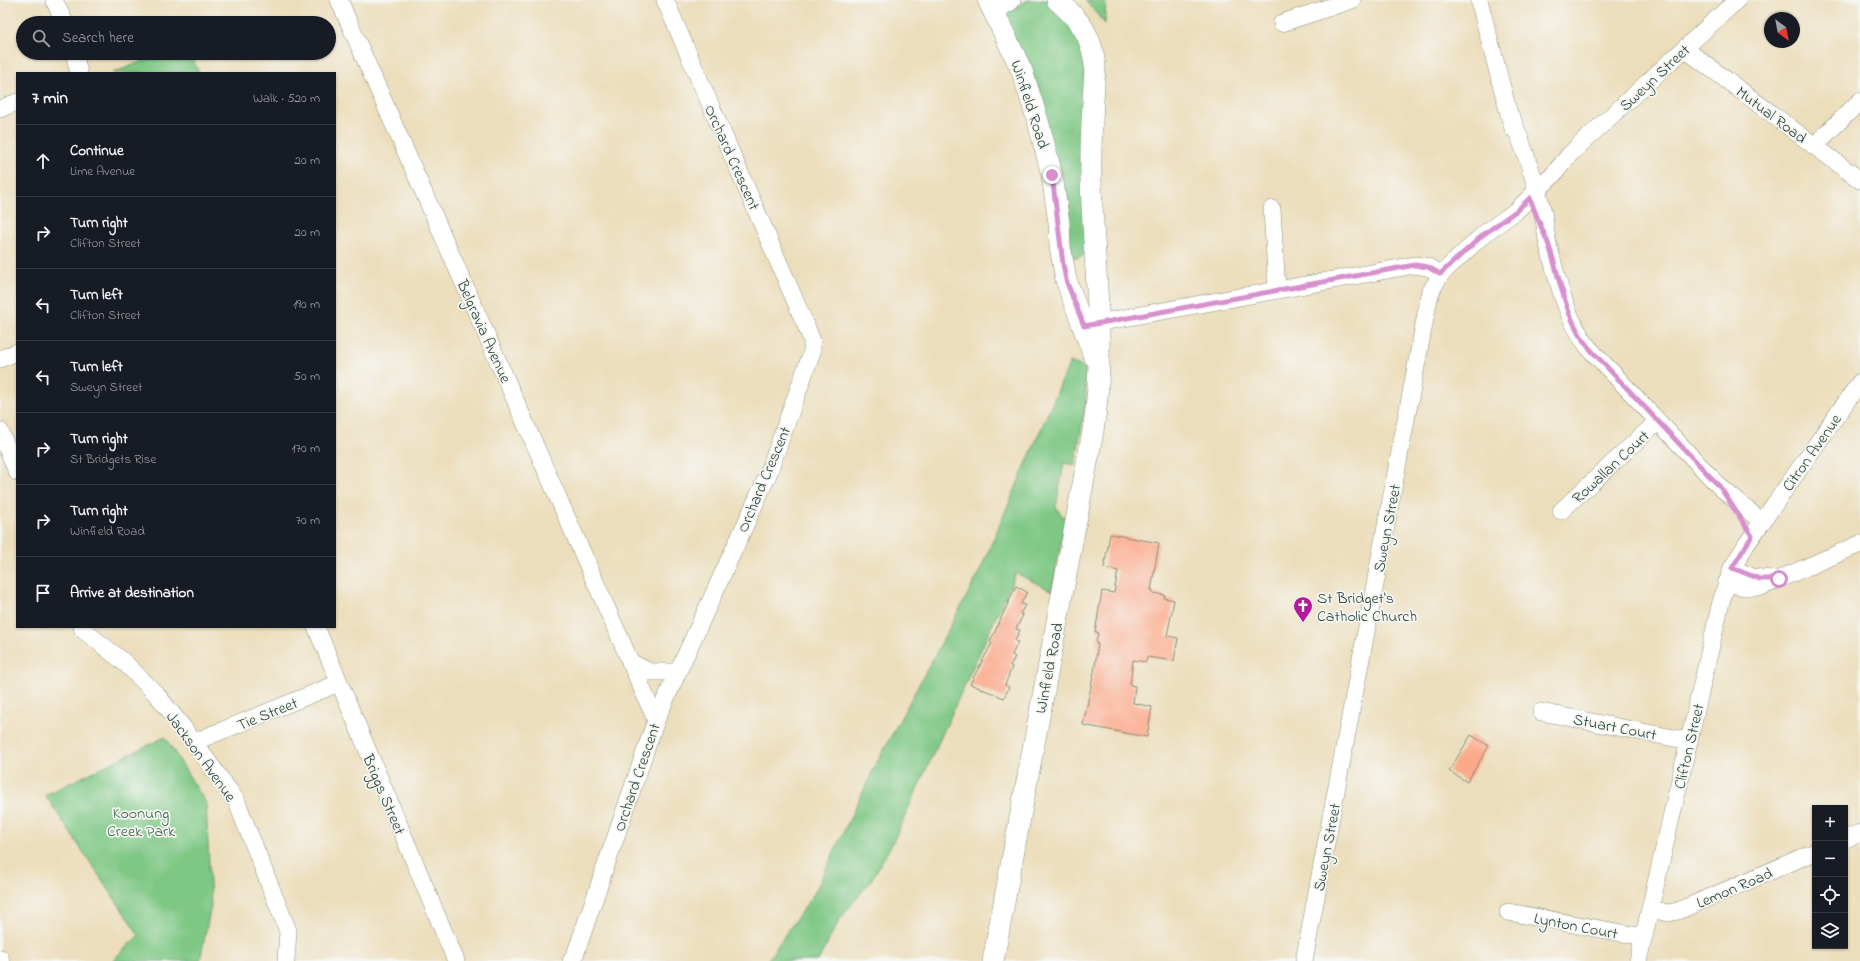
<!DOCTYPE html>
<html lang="en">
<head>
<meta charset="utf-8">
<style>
	body { margin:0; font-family:"Indie Flower",sans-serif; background:#242831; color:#f1f3f6 }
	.controls { position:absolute; right:12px; bottom:12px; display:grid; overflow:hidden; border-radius:0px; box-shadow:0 1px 3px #0004 }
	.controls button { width:36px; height:36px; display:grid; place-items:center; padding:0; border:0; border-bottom:1px solid #363941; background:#171b24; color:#f1f3f6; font:20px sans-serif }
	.compass { position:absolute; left:1764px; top:12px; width:36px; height:36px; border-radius:50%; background:#171b24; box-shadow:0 1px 3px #0004; rotate:148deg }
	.stop { position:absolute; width:12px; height:12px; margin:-9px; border:3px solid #d690ce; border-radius:50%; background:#fff }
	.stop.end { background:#d690ce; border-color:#fff; box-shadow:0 1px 4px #0008 }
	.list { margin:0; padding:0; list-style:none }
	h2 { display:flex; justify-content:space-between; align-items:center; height:52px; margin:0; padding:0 16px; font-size:17px }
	h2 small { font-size:13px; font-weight:400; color:#9ea1a6 }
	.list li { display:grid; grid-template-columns:26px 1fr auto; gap:12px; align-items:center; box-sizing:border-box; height:72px; padding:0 16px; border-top:1px solid #363941 }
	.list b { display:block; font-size:15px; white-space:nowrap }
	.list p { margin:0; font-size:13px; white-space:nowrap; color:#9ea1a6 }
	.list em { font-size:13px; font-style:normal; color:#9ea1a6 }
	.icon { flex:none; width:22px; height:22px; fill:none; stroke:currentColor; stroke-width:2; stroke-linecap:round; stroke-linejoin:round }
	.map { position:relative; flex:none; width:1860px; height:961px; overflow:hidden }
	.search { position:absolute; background:#171b24; box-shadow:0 1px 3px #0004; left:16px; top:16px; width:320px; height:44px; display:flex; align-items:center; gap:10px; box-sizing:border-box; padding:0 14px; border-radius:22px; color:#9ea1a6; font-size:15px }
	.panel { position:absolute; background:#171b24; box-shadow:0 1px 3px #0004; left:16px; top:72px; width:320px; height:556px; border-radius:0px }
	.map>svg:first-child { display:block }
</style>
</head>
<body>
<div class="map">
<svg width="1860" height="961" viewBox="0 0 1860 961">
	<rect width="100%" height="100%" fill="#f6f6f2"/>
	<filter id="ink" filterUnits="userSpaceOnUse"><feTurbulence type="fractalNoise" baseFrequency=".025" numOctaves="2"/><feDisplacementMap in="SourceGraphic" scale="8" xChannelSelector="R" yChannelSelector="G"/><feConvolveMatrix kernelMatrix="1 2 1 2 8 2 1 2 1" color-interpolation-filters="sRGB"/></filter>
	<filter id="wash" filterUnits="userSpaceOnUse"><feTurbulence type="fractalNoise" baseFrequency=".012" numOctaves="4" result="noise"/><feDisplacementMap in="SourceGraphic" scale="16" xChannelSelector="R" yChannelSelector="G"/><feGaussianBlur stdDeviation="0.9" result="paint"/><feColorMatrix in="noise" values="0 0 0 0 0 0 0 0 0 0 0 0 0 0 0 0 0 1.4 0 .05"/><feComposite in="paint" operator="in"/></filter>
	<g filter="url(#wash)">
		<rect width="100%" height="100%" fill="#ecdebc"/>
		<g fill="#7ec784" stroke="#4e825c">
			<path d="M1028,0H1050L1084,39L1087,254L1076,258L1072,257L1005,12Z"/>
			<path d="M1085,0H1106L1105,24Z"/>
			<path d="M162,53H191L199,73H113Z"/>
			<path d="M1070,362L1085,368L1086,402L1075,465L1064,463L1056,507L1063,517H1066L1052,591L1016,573L893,842L870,882L840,919L818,961H767L815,892L875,766L978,575Z"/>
			<path d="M165,737L206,803L211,905L200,961H114V959L139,935L45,795Z"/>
		</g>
		<g id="blocks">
			<g fill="#fca98a">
				<path d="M1110,534L1159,543L1151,590H1153V593L1165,595L1164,598L1174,600L1167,636L1178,638L1174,661L1147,657L1146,662L1133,660L1130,685L1135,686L1133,703L1152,707L1147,737L1083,725L1094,672L1098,644H1096L1098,632H1095L1102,591L1114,593L1118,571L1104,568Z"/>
				<path d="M1016,586L1027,592L1021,604L1025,605L1020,614L1023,615L1016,629L1020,630L1015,641L1018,642L1012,655L1015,657L1010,666L1012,667L1005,685L1009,687L1004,698L970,684L992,643L990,642Z"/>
				<path d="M1471,735L1489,746L1467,782L1449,771Z"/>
			</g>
		</g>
	</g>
	<g filter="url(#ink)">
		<use href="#blocks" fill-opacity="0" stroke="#868e78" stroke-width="1"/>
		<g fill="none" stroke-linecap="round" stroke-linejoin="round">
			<defs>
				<g id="minor">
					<path d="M54,0L65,23"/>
					<path d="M339,0L656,720"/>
					<path d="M1479,0L1513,129"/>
					<path d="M1282,23L1352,0"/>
					<path d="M1685,49L1860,180"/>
					<path d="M74,53L79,73"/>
					<path d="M0,109L17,102"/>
					<path d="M1512,118C1524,148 1534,177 1542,208C1545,220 1545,232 1548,244C1557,279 1566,319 1589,348L1720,487L1762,522"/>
					<path d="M1814,146L1860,101"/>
					<path d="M1272,209L1277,290"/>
					<path d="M1086,325L1415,265L1428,267L1441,274"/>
					<path d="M0,359L17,352"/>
					<path d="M0,431L17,472"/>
					<path d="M1561,511L1658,421"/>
					<path d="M1732,568L1752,577L1771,579"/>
					<path d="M1726,583L1745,587H1761L1860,544"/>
					<path d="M82,627L83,630L124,662L157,695L182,726L236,800L288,931L286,961"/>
					<path d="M316,627L456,961"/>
					<path d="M630,662L650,672H677"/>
					<path d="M1541,712L1689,741"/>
					<path d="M194,742L339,683"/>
					<path d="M1845,839L1860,833"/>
					<path d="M1651,909L1668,913L1678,911L1815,852"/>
					<path d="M1508,912L1644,937"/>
					<path d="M0,958L1,961"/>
					<path d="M571,961L575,955L656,720L767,477L812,352V341L807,328L665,0"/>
					<path d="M1304,961L1428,303L1431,291L1441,274L1484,234L1516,211L1553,175L1570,154L1737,0"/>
					<path d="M1638,961L1721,602L1732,568L1746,545L1860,382"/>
				</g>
				<g id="tertiary">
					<path d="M988,0L1022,71L1038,121L1052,175L1059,223L1060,246L1066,280L1094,356"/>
					<path d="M994,9L1010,0"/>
					<path d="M993,961L1093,431C1107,347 1093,263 1091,179C1090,141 1093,104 1095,66C1092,35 1080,20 1057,0"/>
				</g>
			</defs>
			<use href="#minor" stroke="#868e78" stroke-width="18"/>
			<use href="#tertiary" stroke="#868e78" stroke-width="22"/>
			<use href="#minor" stroke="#fff" stroke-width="17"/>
			<use href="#tertiary" stroke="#fff" stroke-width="21"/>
		</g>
	</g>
	<g fill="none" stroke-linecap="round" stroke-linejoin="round" filter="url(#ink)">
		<path stroke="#d690ce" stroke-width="5" d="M1052,175L1063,264L1066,280L1084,326L1415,265L1428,267L1440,274L1484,234L1516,211L1530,198C1535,214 1542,228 1548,243C1561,279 1564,317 1589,348L1720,487L1752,536L1732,568L1760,579H1779"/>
	</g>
	<defs>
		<symbol id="church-pin" viewBox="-11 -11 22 30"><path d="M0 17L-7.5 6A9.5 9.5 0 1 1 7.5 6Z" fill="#b5179e" stroke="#f6f6f2"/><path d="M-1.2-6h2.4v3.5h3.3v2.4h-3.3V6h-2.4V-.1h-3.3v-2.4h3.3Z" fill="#fff"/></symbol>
	</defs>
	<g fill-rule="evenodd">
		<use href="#church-pin" x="1292" y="595" width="22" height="30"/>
	</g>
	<g text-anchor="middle" stroke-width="3.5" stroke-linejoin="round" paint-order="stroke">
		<g font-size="16" fill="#1f3d34" stroke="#f6f6f2">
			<text transform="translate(1654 77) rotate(-43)" y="6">Sweyn Street</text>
			<text transform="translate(1031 104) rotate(72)" y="6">Winfield Road</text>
			<text transform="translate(1772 114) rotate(37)" y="6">Mutual Road</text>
			<text transform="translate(733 157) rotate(66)" y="6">Orchard Crescent</text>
			<text transform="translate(485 331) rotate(66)" y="6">Belgravia Avenue</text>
			<text transform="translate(1811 452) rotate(-55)" y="6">Citron Avenue</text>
			<text transform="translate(1610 466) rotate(-43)" y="6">Rowallan Court</text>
			<text transform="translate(763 479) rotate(-67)" y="6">Orchard Crescent</text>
			<text transform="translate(1386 528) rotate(-79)" y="6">Sweyn Street</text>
			<text transform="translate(1048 668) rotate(-79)" y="6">Winfield Road</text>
			<text transform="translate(267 713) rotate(-22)" y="6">Tie Street</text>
			<text transform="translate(1615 726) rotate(11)" y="6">Stuart Court</text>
			<text transform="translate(1688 746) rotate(-77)" y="6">Clifton Street</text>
			<text transform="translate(202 756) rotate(54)" y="6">Jackson Avenue</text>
			<text transform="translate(636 777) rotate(-71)" y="6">Orchard Crescent</text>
			<text transform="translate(385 794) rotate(67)" y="6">Briggs Street</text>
			<text transform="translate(1326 847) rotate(-79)" y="6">Sweyn Street</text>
			<text transform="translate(1734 887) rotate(-23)" y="6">Lemon Road</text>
			<text transform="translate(1576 925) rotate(11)" y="6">Lynton Court</text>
		</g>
		<g font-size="16" fill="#1f3d34" stroke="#f6f6f2" text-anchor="start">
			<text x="1317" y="603">St Bridget's<tspan x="1317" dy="18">Catholic Church</tspan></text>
		</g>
		<g font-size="16" fill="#376048" stroke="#f6f6f2">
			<text x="141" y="818">Koonung<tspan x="141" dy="18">Creek Park</tspan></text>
		</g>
	</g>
</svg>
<div class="controls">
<button>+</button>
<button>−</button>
<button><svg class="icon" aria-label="locate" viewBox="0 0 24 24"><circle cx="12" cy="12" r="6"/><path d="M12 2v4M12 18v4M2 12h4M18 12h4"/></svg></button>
<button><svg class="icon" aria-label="layers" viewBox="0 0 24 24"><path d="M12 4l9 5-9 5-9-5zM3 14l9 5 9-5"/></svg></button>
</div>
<svg class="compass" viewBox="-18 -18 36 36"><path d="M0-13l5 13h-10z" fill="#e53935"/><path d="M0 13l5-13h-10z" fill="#9ea1a6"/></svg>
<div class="stop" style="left:1779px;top:579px"></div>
<div class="stop end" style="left:1052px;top:175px"></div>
<div class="search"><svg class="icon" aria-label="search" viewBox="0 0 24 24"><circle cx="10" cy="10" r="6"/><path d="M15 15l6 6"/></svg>Search here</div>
<section class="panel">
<h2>7 min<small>Walk · 520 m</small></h2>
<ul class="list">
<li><svg class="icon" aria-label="ahead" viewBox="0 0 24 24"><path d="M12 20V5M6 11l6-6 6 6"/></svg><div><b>Continue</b><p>Lime Avenue</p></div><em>20 m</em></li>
<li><svg class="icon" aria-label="right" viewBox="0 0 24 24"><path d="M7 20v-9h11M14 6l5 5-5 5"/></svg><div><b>Turn right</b><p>Clifton Street</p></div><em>20 m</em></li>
<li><svg class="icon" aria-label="left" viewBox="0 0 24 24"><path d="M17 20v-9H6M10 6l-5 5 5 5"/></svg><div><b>Turn left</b><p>Clifton Street</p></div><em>190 m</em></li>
<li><svg class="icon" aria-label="left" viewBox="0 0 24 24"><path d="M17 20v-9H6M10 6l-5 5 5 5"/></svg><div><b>Turn left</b><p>Sweyn Street</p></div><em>50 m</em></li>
<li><svg class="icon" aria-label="right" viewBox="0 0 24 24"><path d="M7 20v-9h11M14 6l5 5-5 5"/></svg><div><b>Turn right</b><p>St Bridgets Rise</p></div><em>170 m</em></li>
<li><svg class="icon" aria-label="right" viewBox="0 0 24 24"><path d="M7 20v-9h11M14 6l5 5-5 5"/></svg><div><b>Turn right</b><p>Winfield Road</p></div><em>70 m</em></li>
<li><svg class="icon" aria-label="arrive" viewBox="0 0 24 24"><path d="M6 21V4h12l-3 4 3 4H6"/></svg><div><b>Arrive at destination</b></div></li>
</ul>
</section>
</div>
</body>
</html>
